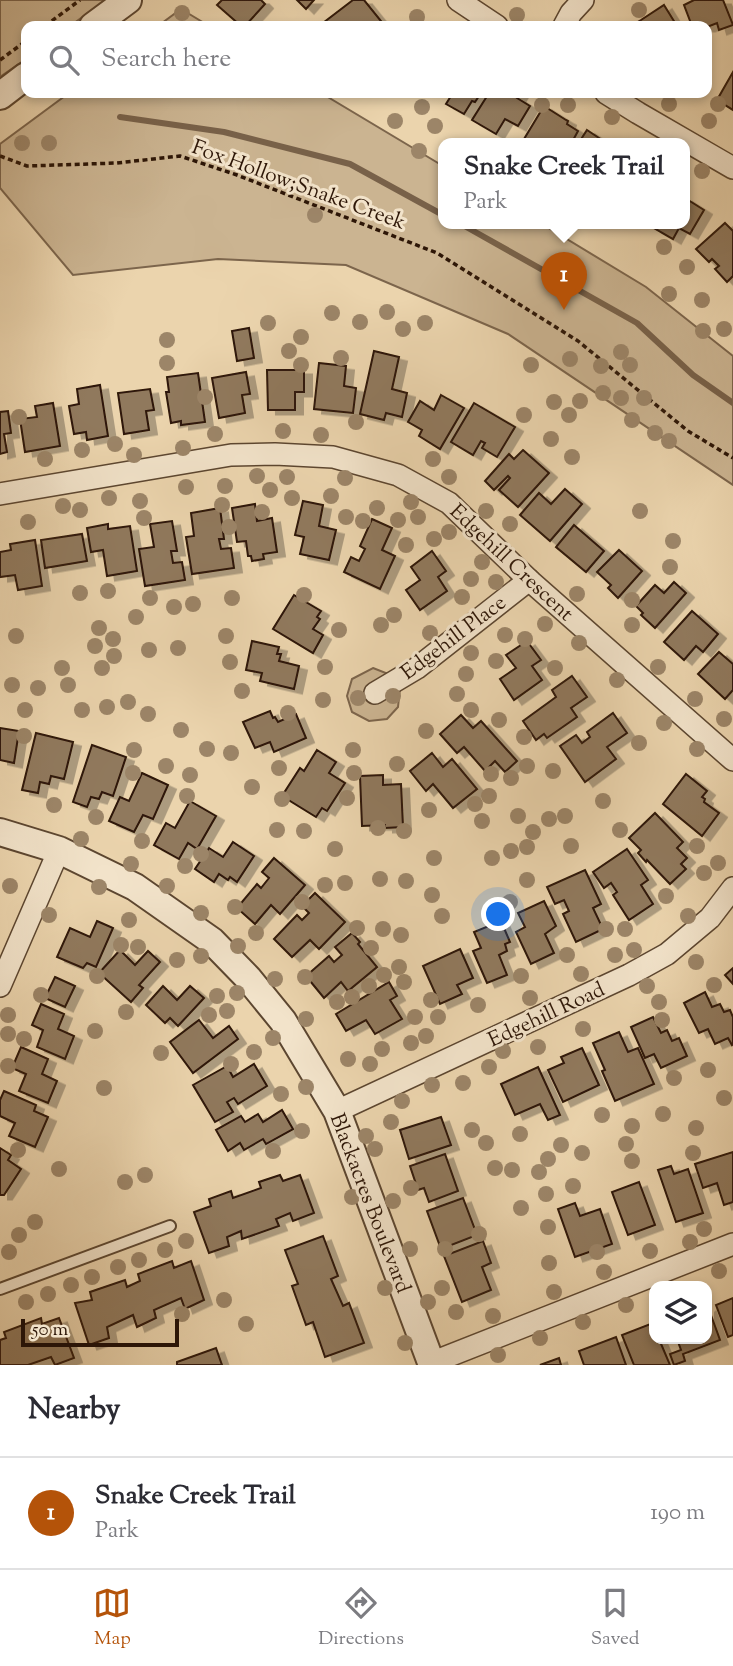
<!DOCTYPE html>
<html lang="en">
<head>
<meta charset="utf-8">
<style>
	body { margin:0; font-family:"Sorts Mill Goudy",serif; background:#f7f7f7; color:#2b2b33 }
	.controls { position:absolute; right:21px; bottom:21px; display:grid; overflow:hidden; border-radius:14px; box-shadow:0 4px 10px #0003 }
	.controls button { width:63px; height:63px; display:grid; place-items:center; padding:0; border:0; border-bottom:2px solid #e1e1e2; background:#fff; color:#2b2b33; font:35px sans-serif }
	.scale { position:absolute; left:21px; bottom:18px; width:158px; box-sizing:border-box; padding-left:7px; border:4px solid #2d1607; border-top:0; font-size:19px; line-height:24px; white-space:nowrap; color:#2d1607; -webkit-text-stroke:5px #f2e3ca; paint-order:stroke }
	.you { position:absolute; left:499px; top:915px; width:24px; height:24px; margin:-18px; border:5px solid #fff; border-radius:50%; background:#1a73e8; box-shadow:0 0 0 10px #1a73e833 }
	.badge { display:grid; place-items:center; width:46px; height:46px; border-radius:50%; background:#b45309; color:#fff; font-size:23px; font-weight:700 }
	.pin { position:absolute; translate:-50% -58px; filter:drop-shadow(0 2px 4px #0008) }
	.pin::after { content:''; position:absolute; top:37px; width:24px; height:21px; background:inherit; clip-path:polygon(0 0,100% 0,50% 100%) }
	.popup { position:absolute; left:438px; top:138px; width:252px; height:91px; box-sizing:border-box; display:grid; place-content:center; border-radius:14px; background:#fff; filter:drop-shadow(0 2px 5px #0005); font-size:23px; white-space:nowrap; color:#7c7c81 }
	.popup b { font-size:26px; color:#2b2b33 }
	.popup::after { content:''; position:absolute; left:50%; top:100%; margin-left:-14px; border:14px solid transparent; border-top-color:#fff }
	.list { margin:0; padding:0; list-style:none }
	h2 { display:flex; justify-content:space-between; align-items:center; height:91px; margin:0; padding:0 28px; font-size:30px }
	h2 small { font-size:23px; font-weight:400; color:#7c7c81 }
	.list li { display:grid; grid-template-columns:46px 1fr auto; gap:21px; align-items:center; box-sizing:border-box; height:112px; padding:0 28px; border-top:2px solid #e1e1e2 }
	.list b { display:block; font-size:26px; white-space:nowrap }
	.list p { margin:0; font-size:23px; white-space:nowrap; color:#7c7c81 }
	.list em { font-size:23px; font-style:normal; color:#7c7c81 }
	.icon { flex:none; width:38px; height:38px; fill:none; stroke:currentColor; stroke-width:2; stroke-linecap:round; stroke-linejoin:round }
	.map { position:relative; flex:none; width:733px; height:1365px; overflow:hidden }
	.search { position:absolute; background:#fff; box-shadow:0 4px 10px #0003; left:21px; right:21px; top:21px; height:77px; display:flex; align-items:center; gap:18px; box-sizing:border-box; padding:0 24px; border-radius:14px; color:#7c7c81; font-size:26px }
	.sheet { height:203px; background:#fff }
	nav { display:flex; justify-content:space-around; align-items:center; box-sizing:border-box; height:98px; border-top:2px solid #e1e1e2; background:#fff; font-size:19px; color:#7c7c81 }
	nav a { display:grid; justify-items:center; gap:4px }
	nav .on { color:#b45309 }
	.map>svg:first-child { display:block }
</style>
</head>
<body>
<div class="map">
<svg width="733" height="1365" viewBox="0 0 733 1365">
	<defs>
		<filter id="shadow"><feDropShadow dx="8" dy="4.5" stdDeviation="0" flood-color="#0004"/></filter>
	</defs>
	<rect width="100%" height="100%" fill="#ebd4ad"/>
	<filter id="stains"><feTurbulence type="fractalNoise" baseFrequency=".00286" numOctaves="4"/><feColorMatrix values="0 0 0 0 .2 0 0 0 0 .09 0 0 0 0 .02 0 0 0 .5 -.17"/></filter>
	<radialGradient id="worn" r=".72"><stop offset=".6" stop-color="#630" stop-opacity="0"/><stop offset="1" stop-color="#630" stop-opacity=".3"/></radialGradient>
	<g fill="#cbb491" stroke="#7c654c" stroke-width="2">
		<path d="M0,0H106L70,26H26V59L0,77Z"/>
		<path d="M181,9L209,26H158Z"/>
		<path d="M69,93H321L443,166V224H542L646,287L733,356V485L508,334L346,265L218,259L73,275L0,188V144Z"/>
		<path d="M373,668L391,675L400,688L398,707L387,719L369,721L352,712L347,696L352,679Z"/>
	</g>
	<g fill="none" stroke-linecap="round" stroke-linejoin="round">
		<g stroke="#786149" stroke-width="6">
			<path d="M120,117L224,132L350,164L443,215"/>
			<path d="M461,224L637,323L693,375L733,403"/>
		</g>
	</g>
	<g fill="#90795d" stroke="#2d1607" stroke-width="2" filter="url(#shadow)">
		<path d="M222,0H261L265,4L245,26H241L217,5Z"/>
		<path d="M297,0H314L306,9Z"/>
		<path d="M353,0H364L385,26H319Z"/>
		<path d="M694,0H723L733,25L719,30L717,23L707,27L692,26L684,5Z"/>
		<path d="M664,5L677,26H631L641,20Z"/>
		<path d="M733,72V110L717,100Z"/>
		<path d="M445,93H481L475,102L472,101L464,114L446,104L451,96Z"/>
		<path d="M489,93H520L517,98L530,106L518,126L505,119L496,134L472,120Z"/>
		<path d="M544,106L566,120L568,121L567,124L578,131L571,144H521Z"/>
		<path d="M587,130L608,144H578Z"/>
		<path d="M685,198L704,210L690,234L679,228L673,239L654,228L656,224H685Z"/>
		<path d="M725,223L733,231V276L727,282L715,269L719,266L712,259L709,262L696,249Z"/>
		<path d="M249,328L254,358L237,361L232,331Z"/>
		<path d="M374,351L399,357L392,389L407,393L402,417L386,413L384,420L360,414Z"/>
		<path d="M319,363L346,366L344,386L356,388L353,413L314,409Z"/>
		<path d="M267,370H304V392H295V410H268Z"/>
		<path d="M246,372L250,394L242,395L245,413L219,418L212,378Z"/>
		<path d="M198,373L205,422L181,425V421L171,423L166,392H169L167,377Z"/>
		<path d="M100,385L108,436L87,440L86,432L74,434L69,406L79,404L77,389Z"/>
		<path d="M150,389L154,410L146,411L149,430L124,434L118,393Z"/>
		<path d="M441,395L464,408L440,449L419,436L422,430L408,422L420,401L434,410Z"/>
		<path d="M53,403L60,446L25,452L20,419L37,417L35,406Z"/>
		<path d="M474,403L515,427L497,457L482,448L485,443L481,441L473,455L451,442Z"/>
		<path d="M8,411L11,433L4,434L7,452L0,454V412Z"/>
		<path d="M523,450L549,473L518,507L499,490L510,478L508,476L494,490L485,481L509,454L514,459Z"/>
		<path d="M565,489L582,504L550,541L520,515L539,493L551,504Z"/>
		<path d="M303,501L323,505L319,526L336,530L329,560L300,554L304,537L295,535Z"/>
		<path d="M255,504L257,521L272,518L277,552L263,554L264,559L252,561L251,556H248L246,541L237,542L232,508Z"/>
		<path d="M220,508L224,539H219L221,549L231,548L234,568L192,574L186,537L194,536L191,513Z"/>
		<path d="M372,519L392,528L382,550L395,556L380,589L344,572L351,557L359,561L365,549L360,546Z"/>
		<path d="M172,521L177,551H171L173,563L182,562L185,580L145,586L139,549L154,547L150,524Z"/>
		<path d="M108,524V529L130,526L137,571L107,576L103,550L91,552L87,528Z"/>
		<path d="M574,525L604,551L586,572L556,547Z"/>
		<path d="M82,534L87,561L45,568L41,540Z"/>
		<path d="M35,540L42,586L18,590L15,575L0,577V552L11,550L10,544Z"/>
		<path d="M619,550L642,571L618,598L608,588L611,585L597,572Z"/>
		<path d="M432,551L446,571L438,577L447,591L420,610L406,590L420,580L411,567Z"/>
		<path d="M674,582L686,593L655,628L641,615L643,613L636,606L655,585L664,593Z"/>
		<path d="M294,595L321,611L317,617L320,619L313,629L323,635L313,653L273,629Z"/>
		<path d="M692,611L718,634L703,652L696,646L684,660L664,642Z"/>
		<path d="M252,641L279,647L277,654H281L279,661L299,666L294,689L260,681L262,673L246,670Z"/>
		<path d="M527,641L541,660L532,666L542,680L514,700L500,679L516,668L506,655Z"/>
		<path d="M719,652L733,664V690L725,699L698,674Z"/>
		<path d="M572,676L587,697L571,708L577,717L547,738L544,734L536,740L523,721L556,697L552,690Z"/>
		<path d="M270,711L273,718L275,717L278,722L296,714L306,738L274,752L270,742L255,748L243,722Z"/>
		<path d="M613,713L627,733L607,747L616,759L585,782L560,746L576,735L582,743L590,737L587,732Z"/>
		<path d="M461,715L473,728L481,721L517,761L505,772L495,761L485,771L464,747L457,753L440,734Z"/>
		<path d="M0,728L19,731L14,763L0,760Z"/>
		<path d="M36,733L73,742L64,779L51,776L49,784L40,782L38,793L22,790Z"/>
		<path d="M92,745L126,757L113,796L102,792L99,799L91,797L87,807L73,802Z"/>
		<path d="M317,750L336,762L329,773L345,783L327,811L322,808L316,817L282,796L300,768L304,771Z"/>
		<path d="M432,753L443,767L452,759L477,789L453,808L433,784L426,791L410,771Z"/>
		<path d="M142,773L168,785L153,819L143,815L134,832L109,821L120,797L129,801Z"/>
		<path d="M686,774L707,791L702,797L705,799L704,802L719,813L702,836L663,804Z"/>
		<path d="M383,775V785L401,784L403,827L385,828V825L362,826L360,776Z"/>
		<path d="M190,801L216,816L197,849L188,843L179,859L154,845L166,823L175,828Z"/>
		<path d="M655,813L683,842L677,848L687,858L681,864L686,869L670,884L647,860L646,862L638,853L641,850L629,838Z"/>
		<path d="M233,842L254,856L237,882L230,877L228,880L219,874L214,882L195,869L209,848L223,857Z"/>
		<path d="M627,849L648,880L641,885L653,904L629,920L613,895L617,892L611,883L604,888L593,872Z"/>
		<path d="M274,858L305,885L280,914L271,905L255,924L237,908L257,884L261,888L269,878L262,872Z"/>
		<path d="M585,870L601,904L593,908L603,929L576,942L563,914L569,911L564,900L555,904L547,887Z"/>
		<path d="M315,893L345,922L319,949L310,940L292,957L274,939L297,915L302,920L309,913L302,906Z"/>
		<path d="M544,901L556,926L545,934L554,953L531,964L516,932L525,927L518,913Z"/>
		<path d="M97,921L113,928L96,967L87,963L83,968L57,957L70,928L90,937Z"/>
		<path d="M501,921L510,942L505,944L507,951L499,955L507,975L487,983L473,951L481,948L474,932Z"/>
		<path d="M352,933L360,942L358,944L377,967L348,991L341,982L324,998L306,976L329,956L334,962L342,955L335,947Z"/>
		<path d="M460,949L473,978L457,985L462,994L440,1004L423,966Z"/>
		<path d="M120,950L135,965L148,951L160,962L139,985L143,988L131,1002L99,973Z"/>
		<path d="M733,968V984L725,975Z"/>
		<path d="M55,977L75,986L65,1007L45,998Z"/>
		<path d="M389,982L397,996L390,1000L402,1019L375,1034L366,1020L346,1031L336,1014Z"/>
		<path d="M163,986L177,1000L190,986L204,998L178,1026L170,1018L165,1023L146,1005Z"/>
		<path d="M705,992L712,1007L720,1004L724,1012L730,1010L733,1017V1044L732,1045L728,1038L715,1044L708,1029L699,1033L684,1003Z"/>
		<path d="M41,1004L64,1014L58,1029L74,1036L65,1059L37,1047L43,1030L32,1025Z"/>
		<path d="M653,1017L661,1033L667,1030L672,1041L679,1038L687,1056L661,1068L654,1054L645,1058L631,1027Z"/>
		<path d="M199,1020L213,1038L229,1026L238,1039L193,1073L170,1042Z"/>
		<path d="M619,1032L628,1052L638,1048L654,1084L615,1101L602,1071L605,1070L593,1043Z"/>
		<path d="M21,1047L48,1059L42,1074L57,1081L48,1103L19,1091L26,1074L12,1068Z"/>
		<path d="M582,1048L599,1085L563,1102L548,1070L564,1063L561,1057Z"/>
		<path d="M254,1064L267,1086L238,1104L234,1098L227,1102L233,1112L215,1122L193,1085L227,1066L233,1077Z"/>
		<path d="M538,1067L560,1115L548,1120L540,1104L515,1115L501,1084Z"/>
		<path d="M4,1091L36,1105L34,1111L48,1117L35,1147L9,1136L15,1123L0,1116V1100Z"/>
		<path d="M282,1110L293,1129L266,1144L263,1139L244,1150L240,1143L228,1151L216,1130L241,1116L245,1122L258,1114L263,1122Z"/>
		<path d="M441,1117L451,1145L409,1159L400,1130Z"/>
		<path d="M0,1148L11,1155L8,1160L21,1169L4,1195H0Z"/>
		<path d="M733,1152V1202L724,1205L717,1183L703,1188L695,1164Z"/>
		<path d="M445,1154L458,1191L429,1202L424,1188L418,1190L410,1166Z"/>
		<path d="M671,1166L674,1174L688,1169L703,1213L676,1222L658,1170Z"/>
		<path d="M280,1175L283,1181L300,1175L314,1213L293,1221L290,1213L276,1219L279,1226L242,1239L241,1231L227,1237L229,1246L209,1253L194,1212L211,1206L209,1199L231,1191L233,1198L261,1188L259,1182Z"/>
		<path d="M639,1182L655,1225L628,1235L612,1192Z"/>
		<path d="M463,1198L477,1235L441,1249L427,1211Z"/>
		<path d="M575,1203L580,1216L600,1209L612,1244L575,1257L558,1209Z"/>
		<path d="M323,1236L338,1276L331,1279L343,1306L349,1303L364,1343L325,1357L313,1322L306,1325L292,1286L298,1284L285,1250Z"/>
		<path d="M483,1241L491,1263L482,1267L491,1290L462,1302L444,1256Z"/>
		<path d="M172,1261L174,1268L191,1261L204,1300L185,1309L181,1298L154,1310L156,1318L137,1327L133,1315L107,1327L109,1338L89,1345L75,1303L92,1300L90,1292L125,1280L127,1287L140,1281L138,1274Z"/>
		<path d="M733,1298V1335L728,1337L716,1305Z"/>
		<path d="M708,1307L720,1340L683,1354L685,1361L674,1365L670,1354L681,1350L677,1339H707V1308Z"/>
		<path d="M41,1318L42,1324L59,1318L74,1358L55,1365L51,1357L28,1365H0V1340L6,1338L4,1332Z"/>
		<path d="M653,1323L654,1326V1339H659L670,1365H634L622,1335Z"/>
		<path d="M616,1337L626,1365H584L579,1351Z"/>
		<path d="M216,1348L222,1365H177V1362Z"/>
		<path d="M559,1358L561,1365H540Z"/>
	</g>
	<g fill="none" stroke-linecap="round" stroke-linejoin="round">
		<defs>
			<path id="service" d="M0,1289L170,1226"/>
			<g id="minor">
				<path d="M458,0L497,26"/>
				<path d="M564,26L571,13L583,0"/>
				<path d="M606,93L638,113L733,168"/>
				<path d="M0,494L231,455L275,454L333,457L398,475L449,503L529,580L733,760"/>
				<path d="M375,693L417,668L529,580"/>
				<path d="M0,986L59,850"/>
				<path d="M337,1111L629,975L667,954L710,918L733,888"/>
				<path d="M431,1363L733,1244"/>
			</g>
			<g id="tertiary">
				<path d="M93,26L128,0"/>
				<path d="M0,96L26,76"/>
				<path d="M0,832L59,850L135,887L212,941L248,978L283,1021L337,1111L432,1365"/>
			</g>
		</defs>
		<use href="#service" stroke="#5c4630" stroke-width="14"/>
		<use href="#minor" stroke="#5c4630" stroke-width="24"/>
		<use href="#tertiary" stroke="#5c4630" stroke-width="30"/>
		<g stroke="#2d1607" stroke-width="3.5" stroke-dasharray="5 3.5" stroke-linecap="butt">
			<path d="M45,26L80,0"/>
			<path d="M0,60L26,41"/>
			<path d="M0,156L27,166L117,163L180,156L237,175L437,253L578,341L688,431L733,458"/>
		</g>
		<use href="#service" stroke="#f2e3ca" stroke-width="10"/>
		<use href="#minor" stroke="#f2e3ca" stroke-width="21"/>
		<use href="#tertiary" stroke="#f2e3ca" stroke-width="26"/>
	</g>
	<g fill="#9c8568">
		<circle cx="639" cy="10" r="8"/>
		<circle cx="182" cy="13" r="8"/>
		<circle cx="517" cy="15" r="8"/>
		<circle cx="417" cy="17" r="8"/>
		<circle cx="669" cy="104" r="8"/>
		<circle cx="718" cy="104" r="8"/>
		<circle cx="542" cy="105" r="8"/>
		<circle cx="568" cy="105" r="8"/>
		<circle cx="422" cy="107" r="8"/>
		<circle cx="612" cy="117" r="8"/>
		<circle cx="395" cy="121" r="8"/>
		<circle cx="709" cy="121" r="8"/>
		<circle cx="435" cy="126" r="8"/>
		<circle cx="22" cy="143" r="8"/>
		<circle cx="49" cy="143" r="8"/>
		<circle cx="419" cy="151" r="8"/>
		<circle cx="702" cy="171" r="8"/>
		<circle cx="315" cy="215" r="8"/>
		<circle cx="664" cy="247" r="8"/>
		<circle cx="687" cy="267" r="8"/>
		<circle cx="669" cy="294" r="8"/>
		<circle cx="702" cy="300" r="8"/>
		<circle cx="387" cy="312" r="8"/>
		<circle cx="332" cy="313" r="8"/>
		<circle cx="360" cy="322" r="8"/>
		<circle cx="268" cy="323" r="8"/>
		<circle cx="425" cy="323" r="8"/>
		<circle cx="403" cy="329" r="8"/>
		<circle cx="724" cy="329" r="8"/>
		<circle cx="703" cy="331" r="8"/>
		<circle cx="301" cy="337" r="8"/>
		<circle cx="167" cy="340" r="8"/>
		<circle cx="289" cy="351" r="8"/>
		<circle cx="621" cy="352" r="8"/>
		<circle cx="341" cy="358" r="8"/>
		<circle cx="570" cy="359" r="8"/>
		<circle cx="167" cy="363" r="8"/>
		<circle cx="301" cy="365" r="8"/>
		<circle cx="531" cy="365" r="8"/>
		<circle cx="630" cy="365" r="8"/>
		<circle cx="601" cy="366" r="8"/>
		<circle cx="603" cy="393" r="8"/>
		<circle cx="205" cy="397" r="8"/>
		<circle cx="621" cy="398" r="8"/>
		<circle cx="644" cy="398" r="8"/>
		<circle cx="580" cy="401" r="8"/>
		<circle cx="554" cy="402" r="8"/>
		<circle cx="524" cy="415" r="8"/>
		<circle cx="569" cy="415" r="8"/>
		<circle cx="19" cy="417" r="8"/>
		<circle cx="632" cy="420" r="8"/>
		<circle cx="356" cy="422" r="8"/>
		<circle cx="283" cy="431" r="8"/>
		<circle cx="655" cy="433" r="8"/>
		<circle cx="215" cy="434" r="8"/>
		<circle cx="321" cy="435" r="8"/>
		<circle cx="551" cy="439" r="8"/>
		<circle cx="669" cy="441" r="8"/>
		<circle cx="115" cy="444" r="8"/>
		<circle cx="183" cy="448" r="8"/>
		<circle cx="82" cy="450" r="8"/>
		<circle cx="134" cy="455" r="8"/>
		<circle cx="572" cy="457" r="8"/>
		<circle cx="45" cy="459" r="8"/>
		<circle cx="433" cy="459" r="8"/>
		<circle cx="257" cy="476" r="8"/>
		<circle cx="287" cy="477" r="8"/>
		<circle cx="449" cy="477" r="8"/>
		<circle cx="345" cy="478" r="8"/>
		<circle cx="225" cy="486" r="8"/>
		<circle cx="186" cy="487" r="8"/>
		<circle cx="270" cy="490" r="8"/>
		<circle cx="331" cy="496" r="8"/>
		<circle cx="109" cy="498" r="8"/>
		<circle cx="292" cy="498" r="8"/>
		<circle cx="140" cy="501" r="8"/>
		<circle cx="411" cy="502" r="8"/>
		<circle cx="222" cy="505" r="8"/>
		<circle cx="63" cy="506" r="8"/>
		<circle cx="377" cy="508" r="8"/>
		<circle cx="80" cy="510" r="8"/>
		<circle cx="486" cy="511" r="8"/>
		<circle cx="640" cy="511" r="8"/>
		<circle cx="262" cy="512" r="8"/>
		<circle cx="346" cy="517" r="8"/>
		<circle cx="418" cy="517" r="8"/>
		<circle cx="144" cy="518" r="8"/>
		<circle cx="398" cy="520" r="8"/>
		<circle cx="363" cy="521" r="8"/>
		<circle cx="28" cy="522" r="8"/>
		<circle cx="510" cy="524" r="8"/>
		<circle cx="229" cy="527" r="8"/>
		<circle cx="449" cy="532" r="8"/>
		<circle cx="434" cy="539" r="8"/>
		<circle cx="673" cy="541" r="8"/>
		<circle cx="406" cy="545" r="8"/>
		<circle cx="482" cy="562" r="8"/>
		<circle cx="670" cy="567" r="8"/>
		<circle cx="471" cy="579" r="8"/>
		<circle cx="496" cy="582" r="8"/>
		<circle cx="108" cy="591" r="8"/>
		<circle cx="80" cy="593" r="8"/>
		<circle cx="577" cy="594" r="8"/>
		<circle cx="304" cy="595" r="8"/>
		<circle cx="462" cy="597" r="8"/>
		<circle cx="150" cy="598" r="8"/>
		<circle cx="232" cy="598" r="8"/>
		<circle cx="632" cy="600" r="8"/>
		<circle cx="193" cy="604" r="8"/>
		<circle cx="174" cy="607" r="8"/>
		<circle cx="394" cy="615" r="8"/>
		<circle cx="136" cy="617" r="8"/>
		<circle cx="545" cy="624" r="8"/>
		<circle cx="381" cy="625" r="8"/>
		<circle cx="632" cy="625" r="8"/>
		<circle cx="99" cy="628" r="8"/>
		<circle cx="339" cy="630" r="8"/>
		<circle cx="430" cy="633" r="8"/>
		<circle cx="505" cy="635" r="8"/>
		<circle cx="16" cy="636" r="8"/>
		<circle cx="226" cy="636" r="8"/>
		<circle cx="113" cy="639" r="8"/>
		<circle cx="525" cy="639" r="8"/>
		<circle cx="579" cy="643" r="8"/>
		<circle cx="95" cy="646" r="8"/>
		<circle cx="178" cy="648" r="8"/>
		<circle cx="149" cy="650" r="8"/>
		<circle cx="471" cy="653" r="8"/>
		<circle cx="114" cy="656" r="8"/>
		<circle cx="496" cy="661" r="8"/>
		<circle cx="230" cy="662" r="8"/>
		<circle cx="325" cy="667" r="8"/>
		<circle cx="658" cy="667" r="8"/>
		<circle cx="62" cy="668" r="8"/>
		<circle cx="102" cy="668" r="8"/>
		<circle cx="555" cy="668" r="8"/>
		<circle cx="466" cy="674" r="8"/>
		<circle cx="617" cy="680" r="8"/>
		<circle cx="12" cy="685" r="8"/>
		<circle cx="68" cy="685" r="8"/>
		<circle cx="38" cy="688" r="8"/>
		<circle cx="242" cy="691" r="8"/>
		<circle cx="457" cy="694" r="8"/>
		<circle cx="393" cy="696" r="8"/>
		<circle cx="358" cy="698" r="8"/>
		<circle cx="695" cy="699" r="8"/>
		<circle cx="323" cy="700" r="8"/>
		<circle cx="128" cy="702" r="8"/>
		<circle cx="107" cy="707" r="8"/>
		<circle cx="25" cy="710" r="8"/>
		<circle cx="82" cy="710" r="8"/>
		<circle cx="471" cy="710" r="8"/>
		<circle cx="288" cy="713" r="8"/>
		<circle cx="148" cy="714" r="8"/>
		<circle cx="724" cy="719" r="8"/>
		<circle cx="499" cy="720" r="8"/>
		<circle cx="664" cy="723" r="8"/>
		<circle cx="181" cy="730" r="8"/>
		<circle cx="426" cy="731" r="8"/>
		<circle cx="24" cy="736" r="8"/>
		<circle cx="524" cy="737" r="8"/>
		<circle cx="639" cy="743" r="8"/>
		<circle cx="207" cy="749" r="8"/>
		<circle cx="697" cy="749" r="8"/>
		<circle cx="134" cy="750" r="8"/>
		<circle cx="353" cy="750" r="8"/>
		<circle cx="231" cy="753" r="8"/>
		<circle cx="397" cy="764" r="8"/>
		<circle cx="166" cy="766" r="8"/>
		<circle cx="527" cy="766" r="8"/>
		<circle cx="279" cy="768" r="8"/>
		<circle cx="553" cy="771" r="8"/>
		<circle cx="133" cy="773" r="8"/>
		<circle cx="354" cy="773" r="8"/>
		<circle cx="491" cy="774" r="8"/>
		<circle cx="190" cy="775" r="8"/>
		<circle cx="511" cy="778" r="8"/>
		<circle cx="252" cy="787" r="8"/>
		<circle cx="187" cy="796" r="8"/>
		<circle cx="489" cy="796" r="8"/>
		<circle cx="347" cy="798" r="8"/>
		<circle cx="282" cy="799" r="8"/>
		<circle cx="603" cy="801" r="8"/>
		<circle cx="475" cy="804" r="8"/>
		<circle cx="54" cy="805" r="8"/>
		<circle cx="429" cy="810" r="8"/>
		<circle cx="518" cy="816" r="8"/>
		<circle cx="565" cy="816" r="8"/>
		<circle cx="96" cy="817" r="8"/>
		<circle cx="549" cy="819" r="8"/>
		<circle cx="482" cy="821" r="8"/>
		<circle cx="378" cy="828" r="8"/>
		<circle cx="277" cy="830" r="8"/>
		<circle cx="620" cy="830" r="8"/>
		<circle cx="304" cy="831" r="8"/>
		<circle cx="404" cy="831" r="8"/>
		<circle cx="533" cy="832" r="8"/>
		<circle cx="81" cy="839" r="8"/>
		<circle cx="142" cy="841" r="8"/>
		<circle cx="571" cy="846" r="8"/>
		<circle cx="697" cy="846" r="8"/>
		<circle cx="527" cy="847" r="8"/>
		<circle cx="335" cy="849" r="8"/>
		<circle cx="511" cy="851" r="8"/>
		<circle cx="201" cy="854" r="8"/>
		<circle cx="434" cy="858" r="8"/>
		<circle cx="492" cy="858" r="8"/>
		<circle cx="718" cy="863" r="8"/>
		<circle cx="131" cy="864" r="8"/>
		<circle cx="185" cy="866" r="8"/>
		<circle cx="704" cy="873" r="8"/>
		<circle cx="380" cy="879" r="8"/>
		<circle cx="527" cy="880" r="8"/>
		<circle cx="406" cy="881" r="8"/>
		<circle cx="345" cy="883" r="8"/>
		<circle cx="325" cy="885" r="8"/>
		<circle cx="10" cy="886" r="8"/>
		<circle cx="167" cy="886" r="8"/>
		<circle cx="99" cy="887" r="8"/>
		<circle cx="432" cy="895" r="8"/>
		<circle cx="666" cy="896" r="8"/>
		<circle cx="302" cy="902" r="8"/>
		<circle cx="510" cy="902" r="8"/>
		<circle cx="235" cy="907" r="8"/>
		<circle cx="201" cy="913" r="8"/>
		<circle cx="49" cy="915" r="8"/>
		<circle cx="442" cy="916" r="8"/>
		<circle cx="688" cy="916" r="8"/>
		<circle cx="129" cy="920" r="8"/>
		<circle cx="357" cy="928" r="8"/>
		<circle cx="383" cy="929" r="8"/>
		<circle cx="606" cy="929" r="8"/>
		<circle cx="625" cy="929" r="8"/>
		<circle cx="256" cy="933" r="8"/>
		<circle cx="401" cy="935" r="8"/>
		<circle cx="121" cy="945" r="8"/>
		<circle cx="238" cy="946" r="8"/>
		<circle cx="138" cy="947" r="8"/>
		<circle cx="371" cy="948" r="8"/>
		<circle cx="634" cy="950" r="8"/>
		<circle cx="567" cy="955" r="8"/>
		<circle cx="615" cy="955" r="8"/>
		<circle cx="201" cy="956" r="8"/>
		<circle cx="177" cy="960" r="8"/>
		<circle cx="696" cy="962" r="8"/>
		<circle cx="399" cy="967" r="8"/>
		<circle cx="581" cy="974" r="8"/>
		<circle cx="384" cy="975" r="8"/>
		<circle cx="97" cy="976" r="8"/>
		<circle cx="521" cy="976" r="8"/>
		<circle cx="305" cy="977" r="8"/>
		<circle cx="275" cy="979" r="8"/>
		<circle cx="404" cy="982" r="8"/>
		<circle cx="714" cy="985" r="8"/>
		<circle cx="369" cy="986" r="8"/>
		<circle cx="647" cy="986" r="8"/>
		<circle cx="237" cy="993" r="8"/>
		<circle cx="41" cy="995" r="8"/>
		<circle cx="217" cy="996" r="8"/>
		<circle cx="352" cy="997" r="8"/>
		<circle cx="530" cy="998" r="8"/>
		<circle cx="431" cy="1000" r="8"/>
		<circle cx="337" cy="1002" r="8"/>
		<circle cx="659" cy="1002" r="8"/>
		<circle cx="478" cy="1005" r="8"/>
		<circle cx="227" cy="1011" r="8"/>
		<circle cx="126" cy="1012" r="8"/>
		<circle cx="8" cy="1015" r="8"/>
		<circle cx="209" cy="1015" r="8"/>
		<circle cx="415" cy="1017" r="8"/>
		<circle cx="438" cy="1017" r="8"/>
		<circle cx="306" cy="1019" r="8"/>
		<circle cx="662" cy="1020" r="8"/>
		<circle cx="583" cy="1029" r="8"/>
		<circle cx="95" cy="1031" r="8"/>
		<circle cx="8" cy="1034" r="8"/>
		<circle cx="426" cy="1036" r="8"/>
		<circle cx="273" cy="1038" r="8"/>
		<circle cx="24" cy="1039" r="8"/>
		<circle cx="411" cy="1043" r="8"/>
		<circle cx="538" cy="1047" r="8"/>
		<circle cx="382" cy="1049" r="8"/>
		<circle cx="503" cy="1051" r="8"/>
		<circle cx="254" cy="1052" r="8"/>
		<circle cx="161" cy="1053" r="8"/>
		<circle cx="348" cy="1059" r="8"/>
		<circle cx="231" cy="1064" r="8"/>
		<circle cx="370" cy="1064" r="8"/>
		<circle cx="8" cy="1066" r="8"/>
		<circle cx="489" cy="1067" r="8"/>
		<circle cx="708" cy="1070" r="8"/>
		<circle cx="674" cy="1078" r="8"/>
		<circle cx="463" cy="1083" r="8"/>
		<circle cx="432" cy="1085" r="8"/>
		<circle cx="306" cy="1087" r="8"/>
		<circle cx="104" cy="1088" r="8"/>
		<circle cx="281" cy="1094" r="8"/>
		<circle cx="724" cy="1098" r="8"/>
		<circle cx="402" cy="1101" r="8"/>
		<circle cx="663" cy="1114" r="8"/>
		<circle cx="602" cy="1115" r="8"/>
		<circle cx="391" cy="1122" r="8"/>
		<circle cx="632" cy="1126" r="8"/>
		<circle cx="696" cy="1128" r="8"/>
		<circle cx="472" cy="1130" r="8"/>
		<circle cx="302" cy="1131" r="8"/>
		<circle cx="520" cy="1134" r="8"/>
		<circle cx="366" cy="1136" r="8"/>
		<circle cx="486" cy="1143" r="8"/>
		<circle cx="626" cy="1144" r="8"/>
		<circle cx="561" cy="1145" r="8"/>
		<circle cx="375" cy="1149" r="8"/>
		<circle cx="18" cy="1150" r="8"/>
		<circle cx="273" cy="1151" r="8"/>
		<circle cx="582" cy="1153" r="8"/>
		<circle cx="693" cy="1153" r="8"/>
		<circle cx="548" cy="1159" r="8"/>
		<circle cx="632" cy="1161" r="8"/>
		<circle cx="495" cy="1168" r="8"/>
		<circle cx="59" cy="1169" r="8"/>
		<circle cx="512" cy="1170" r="8"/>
		<circle cx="539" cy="1172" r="8"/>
		<circle cx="145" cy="1175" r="8"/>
		<circle cx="125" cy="1182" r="8"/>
		<circle cx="573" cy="1186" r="8"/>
		<circle cx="411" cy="1188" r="8"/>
		<circle cx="546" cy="1194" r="8"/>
		<circle cx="352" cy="1197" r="8"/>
		<circle cx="393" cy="1201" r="8"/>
		<circle cx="521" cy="1208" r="8"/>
		<circle cx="35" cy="1222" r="8"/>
		<circle cx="548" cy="1227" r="8"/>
		<circle cx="704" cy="1229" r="8"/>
		<circle cx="479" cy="1234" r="8"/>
		<circle cx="19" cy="1235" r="8"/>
		<circle cx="186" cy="1241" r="8"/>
		<circle cx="690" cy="1242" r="8"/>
		<circle cx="410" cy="1249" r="8"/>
		<circle cx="445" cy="1249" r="8"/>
		<circle cx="165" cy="1250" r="8"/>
		<circle cx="650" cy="1251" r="8"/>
		<circle cx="9" cy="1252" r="8"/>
		<circle cx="597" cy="1252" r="8"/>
		<circle cx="139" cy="1260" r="8"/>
		<circle cx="549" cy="1263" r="8"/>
		<circle cx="118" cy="1267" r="8"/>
		<circle cx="719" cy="1271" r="8"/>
		<circle cx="604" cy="1272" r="8"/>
		<circle cx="92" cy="1277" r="8"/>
		<circle cx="71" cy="1285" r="8"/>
		<circle cx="385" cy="1288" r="8"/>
		<circle cx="442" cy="1288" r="8"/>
		<circle cx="554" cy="1292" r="8"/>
		<circle cx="48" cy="1294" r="8"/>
		<circle cx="224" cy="1300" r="8"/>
		<circle cx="26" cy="1302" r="8"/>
		<circle cx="428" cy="1302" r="8"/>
		<circle cx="626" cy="1305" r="8"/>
		<circle cx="456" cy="1312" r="8"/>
		<circle cx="182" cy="1314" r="8"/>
		<circle cx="493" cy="1316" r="8"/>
		<circle cx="583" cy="1322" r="8"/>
		<circle cx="246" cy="1324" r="8"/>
		<circle cx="540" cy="1338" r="8"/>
		<circle cx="405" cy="1343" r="8"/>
		<circle cx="498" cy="1355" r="8"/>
	</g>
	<g text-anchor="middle" stroke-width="6" stroke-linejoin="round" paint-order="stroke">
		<g font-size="21" fill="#2d1607" stroke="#f2e3ca">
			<text transform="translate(299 184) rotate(20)" y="7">Fox Hollow;Snake Creek</text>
			<text transform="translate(512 562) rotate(43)" y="7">Edgehill Crescent</text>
			<text transform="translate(453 637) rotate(-37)" y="7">Edgehill Place</text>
			<text transform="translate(546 1014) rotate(-25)" y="7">Edgehill Road</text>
			<text transform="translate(371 1203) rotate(69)" y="7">Blackacres Boulevard</text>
		</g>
	</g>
	<rect width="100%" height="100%" filter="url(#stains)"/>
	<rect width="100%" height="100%" fill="url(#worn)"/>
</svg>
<div class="controls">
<button><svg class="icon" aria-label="layers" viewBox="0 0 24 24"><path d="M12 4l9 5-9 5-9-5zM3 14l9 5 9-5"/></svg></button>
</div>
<div class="scale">50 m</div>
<div class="you"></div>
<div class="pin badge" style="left:564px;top:310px">1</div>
<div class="popup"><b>Snake Creek Trail</b>Park</div>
<div class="search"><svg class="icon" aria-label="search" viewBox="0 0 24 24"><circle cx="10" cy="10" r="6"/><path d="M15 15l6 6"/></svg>Search here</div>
</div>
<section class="sheet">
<h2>Nearby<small></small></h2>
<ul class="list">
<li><span class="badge">1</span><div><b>Snake Creek Trail</b><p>Park</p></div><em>190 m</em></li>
</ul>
</section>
<nav>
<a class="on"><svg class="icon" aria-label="map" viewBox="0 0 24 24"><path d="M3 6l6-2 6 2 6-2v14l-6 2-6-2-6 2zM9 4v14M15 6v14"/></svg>Map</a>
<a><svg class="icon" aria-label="directions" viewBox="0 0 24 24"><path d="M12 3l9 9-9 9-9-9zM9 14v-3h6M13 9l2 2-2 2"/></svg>Directions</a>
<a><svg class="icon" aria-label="saved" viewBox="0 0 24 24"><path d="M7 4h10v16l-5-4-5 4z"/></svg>Saved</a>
</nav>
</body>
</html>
